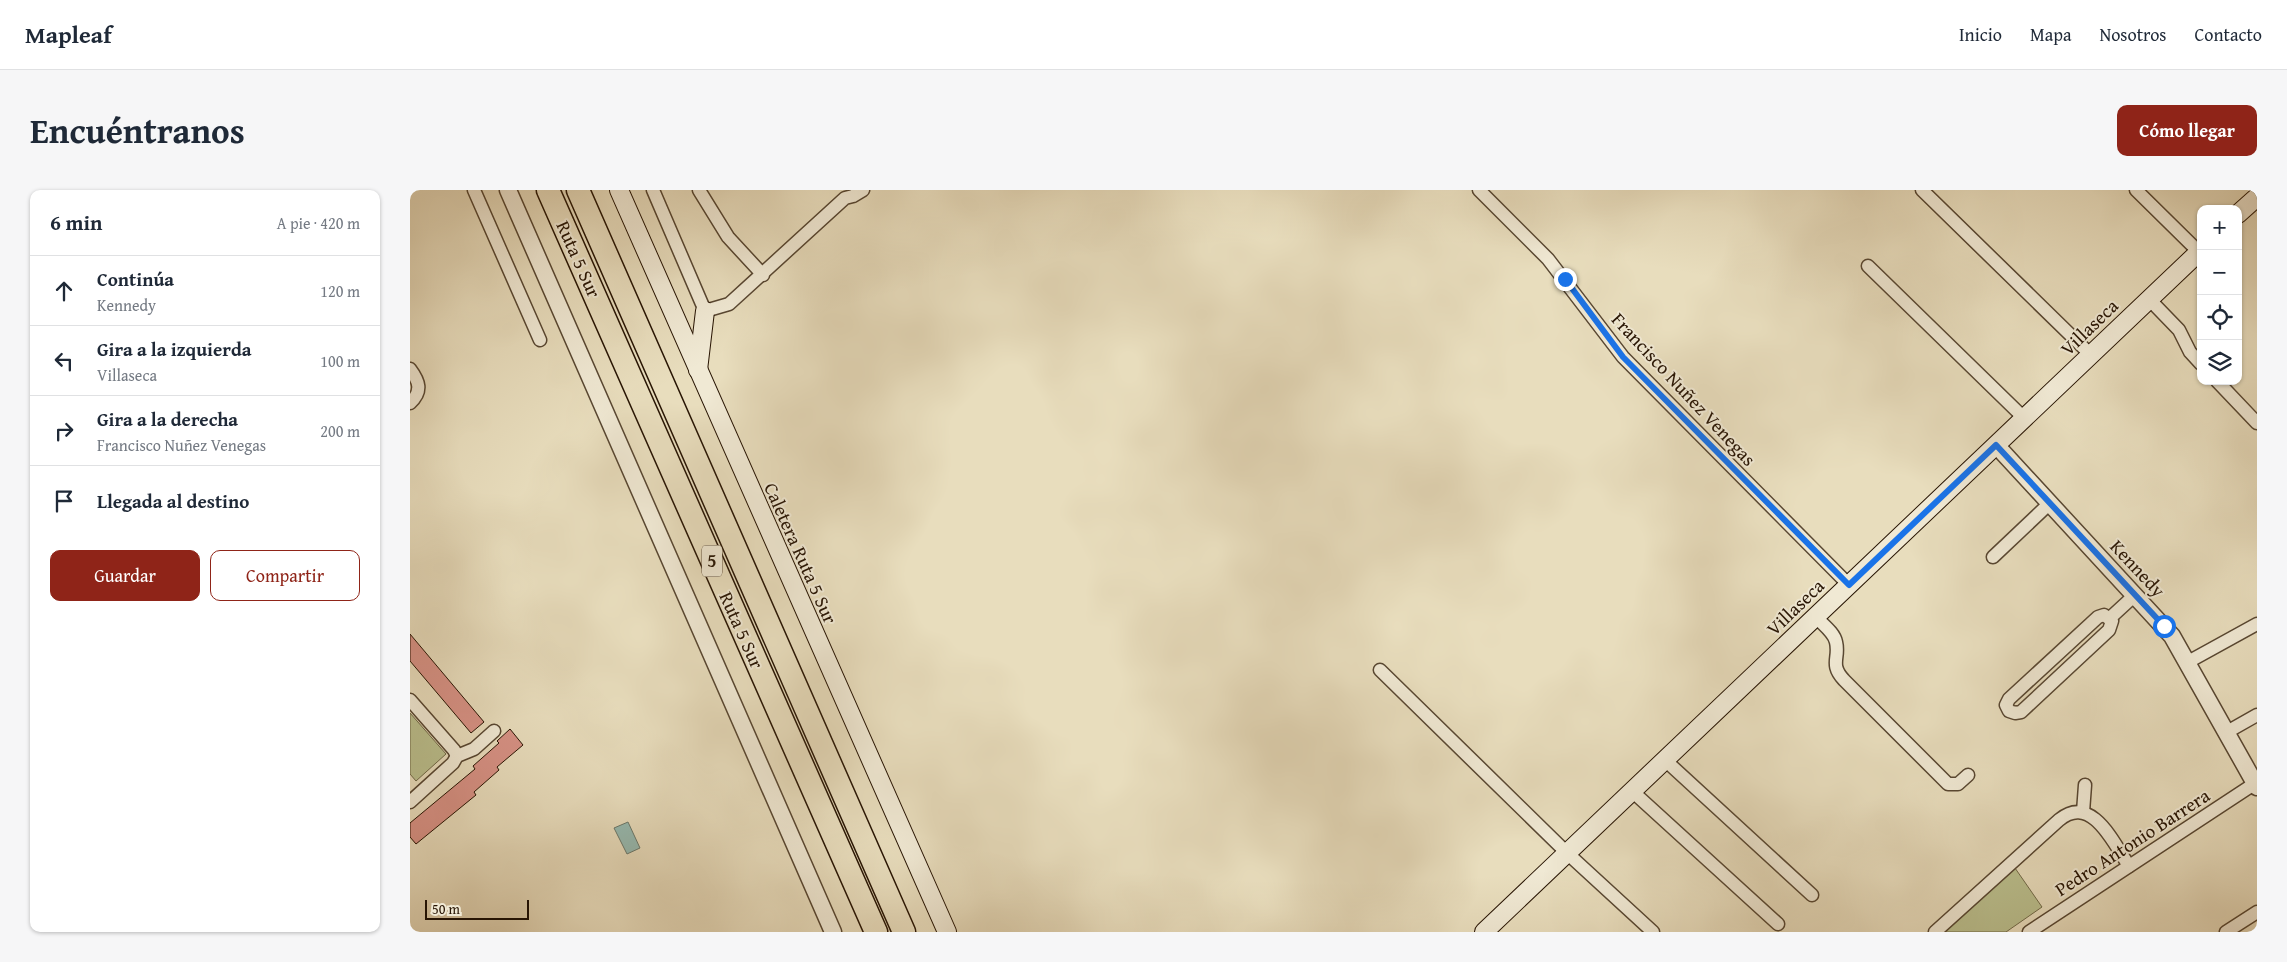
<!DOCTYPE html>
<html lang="es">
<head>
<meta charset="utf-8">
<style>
	body { margin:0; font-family:"Gentium Book Plus",serif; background:#f6f6f7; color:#1f2937 }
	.controls { position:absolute; right:15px; top:15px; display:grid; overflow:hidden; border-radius:10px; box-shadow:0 1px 4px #0004 }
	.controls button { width:45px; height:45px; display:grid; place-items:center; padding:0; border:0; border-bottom:1px solid #e0e1e3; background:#fff; color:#1f2937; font:25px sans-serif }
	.scale { position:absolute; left:15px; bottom:12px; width:104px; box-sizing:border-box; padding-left:5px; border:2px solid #281504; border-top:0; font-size:14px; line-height:18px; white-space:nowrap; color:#281504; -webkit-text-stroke:4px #f0e9d4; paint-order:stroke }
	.stop { position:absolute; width:15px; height:15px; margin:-11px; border:4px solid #1a73e8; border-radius:50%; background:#fff }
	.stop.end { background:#1a73e8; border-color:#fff; box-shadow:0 1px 5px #0008 }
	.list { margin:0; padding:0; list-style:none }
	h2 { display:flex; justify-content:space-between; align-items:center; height:65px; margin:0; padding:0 20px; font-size:21px }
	h2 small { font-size:16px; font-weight:400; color:#747a83 }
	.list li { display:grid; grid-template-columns:32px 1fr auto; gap:15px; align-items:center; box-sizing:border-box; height:70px; padding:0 20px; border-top:1px solid #e0e1e3 }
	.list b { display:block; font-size:19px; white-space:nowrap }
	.list p { margin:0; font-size:16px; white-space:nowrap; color:#747a83 }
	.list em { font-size:16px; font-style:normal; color:#747a83 }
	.actions { display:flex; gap:10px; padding:15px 20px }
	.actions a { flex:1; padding:11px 0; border:1px solid #8f2418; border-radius:10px; text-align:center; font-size:18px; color:#8f2418 }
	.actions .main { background:#8f2418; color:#fff }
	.icon { flex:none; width:28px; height:28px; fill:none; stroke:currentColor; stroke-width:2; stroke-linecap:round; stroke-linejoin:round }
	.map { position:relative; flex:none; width:1847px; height:742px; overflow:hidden; border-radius:10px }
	header { display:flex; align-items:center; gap:30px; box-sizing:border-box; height:70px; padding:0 25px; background:#fff; border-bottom:1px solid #e0e1e3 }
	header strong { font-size:24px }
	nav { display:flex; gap:28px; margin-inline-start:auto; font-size:18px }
	.intro { display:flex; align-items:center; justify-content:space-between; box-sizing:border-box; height:120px; padding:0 30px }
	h1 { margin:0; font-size:35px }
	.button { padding:12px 22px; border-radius:10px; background:#8f2418; color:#fff; font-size:18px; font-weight:700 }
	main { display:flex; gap:30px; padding:0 30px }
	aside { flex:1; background:#fff; border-radius:10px; box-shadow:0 1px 4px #0004 }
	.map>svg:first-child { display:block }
</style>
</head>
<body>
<header>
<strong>Mapleaf</strong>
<nav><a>Inicio</a><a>Mapa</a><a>Nosotros</a><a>Contacto</a></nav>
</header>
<div class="intro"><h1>Encuéntranos</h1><a class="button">Cómo llegar</a></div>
<main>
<aside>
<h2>6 min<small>A pie · 420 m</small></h2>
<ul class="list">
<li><svg class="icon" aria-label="ahead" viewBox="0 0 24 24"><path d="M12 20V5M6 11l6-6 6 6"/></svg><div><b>Continúa</b><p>Kennedy</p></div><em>120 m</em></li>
<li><svg class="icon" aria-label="left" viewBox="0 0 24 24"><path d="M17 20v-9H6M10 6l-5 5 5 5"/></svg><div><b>Gira a la izquierda</b><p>Villaseca</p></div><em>100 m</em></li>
<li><svg class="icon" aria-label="right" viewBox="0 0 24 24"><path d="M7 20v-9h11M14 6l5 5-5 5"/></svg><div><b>Gira a la derecha</b><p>Francisco Nuñez Venegas</p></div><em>200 m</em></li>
<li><svg class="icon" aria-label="arrive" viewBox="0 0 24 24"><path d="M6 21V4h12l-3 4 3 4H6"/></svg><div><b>Llegada al destino</b></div></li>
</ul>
<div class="actions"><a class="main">Guardar</a><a>Compartir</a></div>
</aside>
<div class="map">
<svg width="1847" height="742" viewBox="0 0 1847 742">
	<rect width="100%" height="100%" fill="#e8ddbd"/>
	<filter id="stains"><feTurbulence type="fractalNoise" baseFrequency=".004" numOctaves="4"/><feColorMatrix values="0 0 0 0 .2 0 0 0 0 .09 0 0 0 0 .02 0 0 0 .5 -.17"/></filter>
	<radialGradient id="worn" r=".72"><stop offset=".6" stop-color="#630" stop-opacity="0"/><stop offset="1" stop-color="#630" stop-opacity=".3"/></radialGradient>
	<g fill="#babf8e" stroke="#716a49">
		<path d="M0,523L36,564L6,591L0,584Z"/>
		<path d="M1605,678L1632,717L1596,742H1533Z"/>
	</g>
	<path fill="#97bbb2" stroke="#6b796c" d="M218,632L230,658L217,664L204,638Z"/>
	<g fill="#d79286" stroke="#281504">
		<path d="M0,444L74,532L61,543L0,471Z"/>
		<path d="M100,539L113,555L87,577L89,580L64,602L66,605L6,654L0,647V633L65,579L63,576L89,553L87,551Z"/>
	</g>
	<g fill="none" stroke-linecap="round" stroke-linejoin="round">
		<defs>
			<g id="minor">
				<path d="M64,0L130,150"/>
				<path d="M243,0L295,121L319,114L435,8L443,6L453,0"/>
				<path d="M289,0L318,47L353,85"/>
				<path d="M1069,0L1138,69L1213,167L1439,395"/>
				<path d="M1512,0L1681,165"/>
				<path d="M1726,0L1789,62"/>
				<path d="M1458,76L1614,228"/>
				<path d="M1739,109L1769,140L1780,162L1791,174"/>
				<path d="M0,179C9,191 13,201 0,213"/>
				<path d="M1807,191L1847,233"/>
				<path d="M1583,367L1640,313"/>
				<path d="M1694,425L1702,431L1699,440L1611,522L1605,523L1599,521L1596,515L1599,509L1688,427Z"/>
				<path d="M1406,427C1412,434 1424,442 1426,452C1430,468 1419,474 1434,490L1538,594H1548L1558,585"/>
				<path d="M1700,428L1725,405"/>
				<path d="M1778,472L1847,434"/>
				<path d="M970,480L1157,663L1243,742"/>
				<path d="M0,510L44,560L47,566"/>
				<path d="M1817,542L1847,525"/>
				<path d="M1255,570L1402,705"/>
				<path d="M1222,601L1368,734"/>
				<path d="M0,612L43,573L47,566L64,559L84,541"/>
				<path d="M1673,622L1675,595"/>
				<path d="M1525,742L1649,630C1682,603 1704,654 1719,676"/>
				<path d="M1619,742L1847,592"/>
				<path d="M1816,742L1847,722"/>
			</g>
			<g id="tertiary">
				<path d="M98,0L423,742"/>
				<path d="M1586,255L1762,446L1847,597"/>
			</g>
			<g id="secondary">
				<path d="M209,0L537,742"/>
				<path d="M1828,24L1847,7"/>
				<path d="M288,180L295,121"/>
				<path d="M1074,742L1791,60"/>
			</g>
			<g id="motorway">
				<path d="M138,0L466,742"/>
				<path d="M168,0L494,742"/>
			</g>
		</defs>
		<use href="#minor" stroke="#584732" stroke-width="15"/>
		<use href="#tertiary" stroke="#584732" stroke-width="19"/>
		<use href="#secondary" stroke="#281504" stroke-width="20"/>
		<use href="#motorway" stroke="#281504" stroke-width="25"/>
		<use href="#minor" stroke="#f0e9d4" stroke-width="12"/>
		<use href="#tertiary" stroke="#f0e9d4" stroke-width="16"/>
		<use href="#secondary" stroke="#f0e9d4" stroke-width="18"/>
		<use href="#motorway" stroke="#e8ddbd" stroke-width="22"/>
	</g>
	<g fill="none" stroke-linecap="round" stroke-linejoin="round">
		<path stroke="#1a73e8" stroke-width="6" d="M1155,89L1213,167L1439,395L1586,255L1754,436"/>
	</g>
	<g text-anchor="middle" stroke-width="4" stroke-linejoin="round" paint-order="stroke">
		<rect fill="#f0e9d4" stroke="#645542" stroke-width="1" x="292" y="355.5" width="20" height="31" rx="4"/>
		<g font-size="18" font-weight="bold" fill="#281504">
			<text x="302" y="377">5</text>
		</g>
		<g font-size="19" fill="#281504" stroke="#f0e9d4">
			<text transform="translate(169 69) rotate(66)" y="7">Ruta 5 Sur</text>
			<text transform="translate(1679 137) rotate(-44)" y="7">Villaseca</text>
			<text transform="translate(1274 199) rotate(47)" y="7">Francisco Nuñez Venegas</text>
			<text transform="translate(391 363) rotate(66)" y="7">Caletera Ruta 5 Sur</text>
			<text transform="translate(1728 378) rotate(47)" y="7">Kennedy</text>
			<text transform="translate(1385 417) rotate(-44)" y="7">Villaseca</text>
			<text transform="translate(332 440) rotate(66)" y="7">Ruta 5 Sur</text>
			<text transform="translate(1722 652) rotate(-33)" y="7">Pedro Antonio Barrera</text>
		</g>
	</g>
	<rect width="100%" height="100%" filter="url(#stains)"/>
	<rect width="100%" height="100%" fill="url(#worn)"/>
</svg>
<div class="controls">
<button>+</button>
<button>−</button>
<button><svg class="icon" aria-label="locate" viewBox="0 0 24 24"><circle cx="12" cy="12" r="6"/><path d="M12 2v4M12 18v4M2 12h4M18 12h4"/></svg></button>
<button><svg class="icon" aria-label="layers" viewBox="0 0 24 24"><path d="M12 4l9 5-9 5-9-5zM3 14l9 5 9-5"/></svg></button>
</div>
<div class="scale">50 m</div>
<div class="stop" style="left:1754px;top:436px"></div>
<div class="stop end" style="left:1155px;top:89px"></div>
</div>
</main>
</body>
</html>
